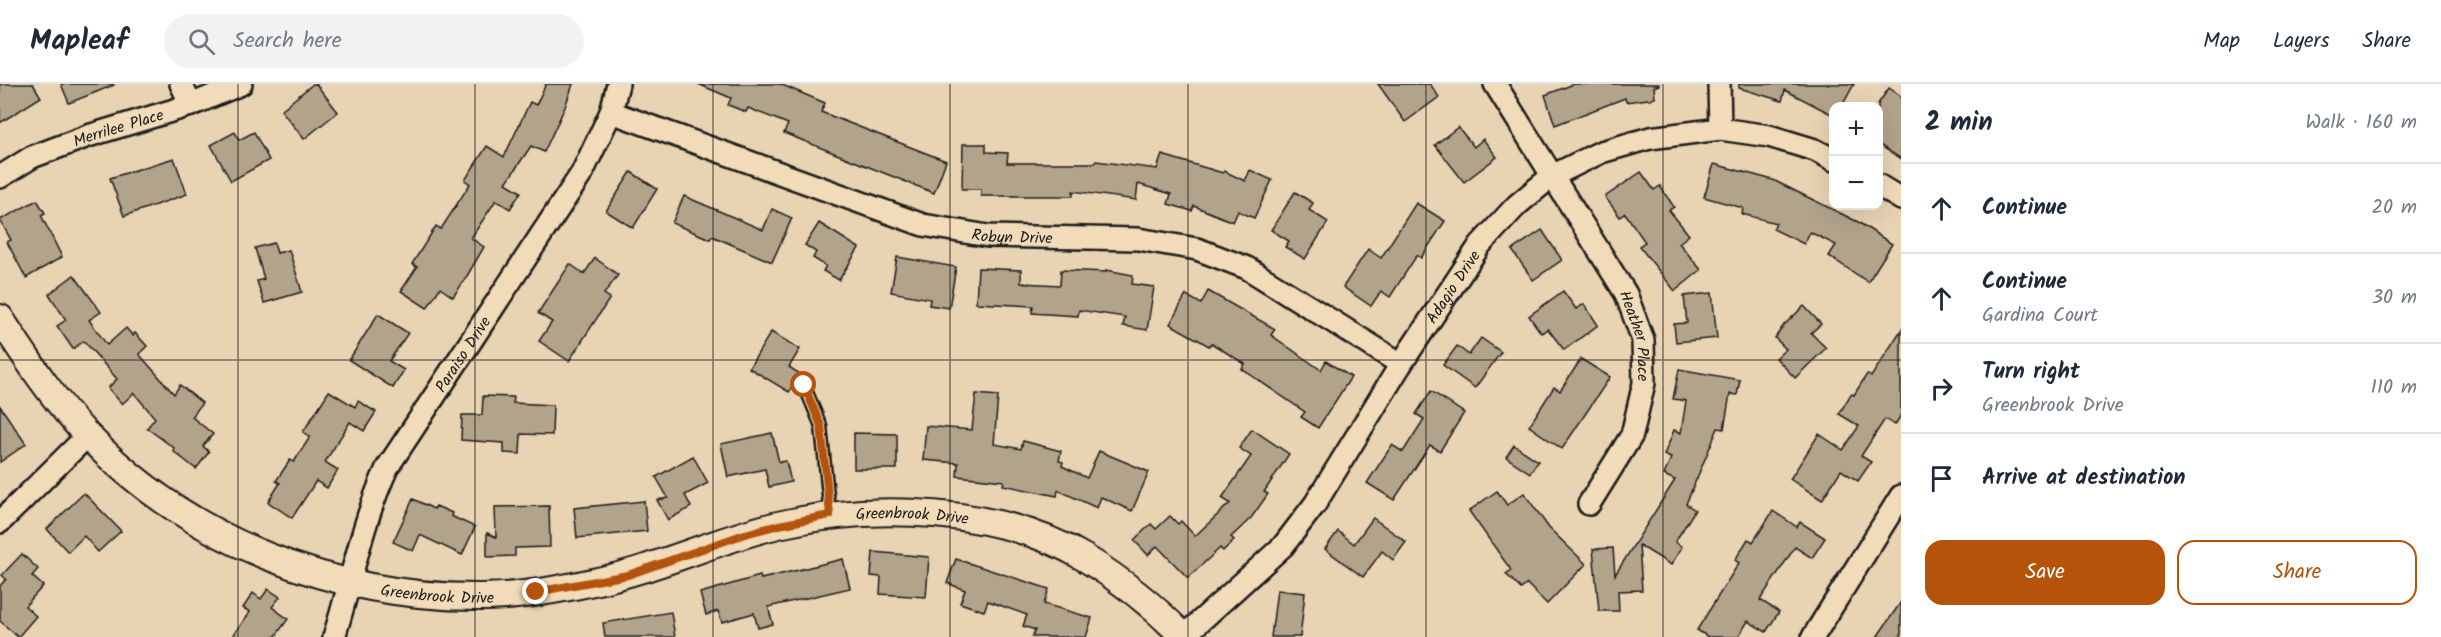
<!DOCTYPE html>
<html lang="en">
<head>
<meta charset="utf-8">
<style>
	body { margin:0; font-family:Kalam,sans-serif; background:#f2f2f3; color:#1f2937 }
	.controls { position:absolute; right:18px; top:18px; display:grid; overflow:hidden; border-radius:12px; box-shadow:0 6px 24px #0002 }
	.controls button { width:54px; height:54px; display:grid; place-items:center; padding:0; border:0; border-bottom:2px solid #e0e1e3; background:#fff; color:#1f2937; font:30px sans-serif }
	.stop { position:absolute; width:18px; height:18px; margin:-14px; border:4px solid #b45309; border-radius:50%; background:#fff }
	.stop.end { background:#b45309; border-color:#fff; box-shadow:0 2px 6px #0008 }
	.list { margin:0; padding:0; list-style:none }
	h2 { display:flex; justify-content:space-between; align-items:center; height:78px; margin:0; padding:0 24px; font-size:26px }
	h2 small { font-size:20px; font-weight:400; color:#747a83 }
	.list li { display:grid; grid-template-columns:39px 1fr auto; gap:18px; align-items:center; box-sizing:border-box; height:90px; padding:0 24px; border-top:2px solid #e0e1e3 }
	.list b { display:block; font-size:22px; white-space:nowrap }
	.list p { margin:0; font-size:20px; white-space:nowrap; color:#747a83 }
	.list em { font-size:20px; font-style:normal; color:#747a83 }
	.actions { display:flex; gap:12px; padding:18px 24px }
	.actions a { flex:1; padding:14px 0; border:2px solid #b45309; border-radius:18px; text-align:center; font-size:21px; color:#b45309 }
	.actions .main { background:#b45309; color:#fff }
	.icon { flex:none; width:33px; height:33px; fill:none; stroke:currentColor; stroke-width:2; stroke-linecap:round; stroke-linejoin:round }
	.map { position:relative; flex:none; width:1901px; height:553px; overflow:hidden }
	header { display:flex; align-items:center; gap:36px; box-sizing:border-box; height:84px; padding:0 30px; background:#fff; border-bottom:2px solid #e0e1e3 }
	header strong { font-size:28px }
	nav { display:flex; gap:33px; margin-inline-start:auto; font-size:21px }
	.search { width:420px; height:54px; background:#f2f2f3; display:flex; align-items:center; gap:15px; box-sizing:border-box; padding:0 21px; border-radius:33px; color:#747a83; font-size:22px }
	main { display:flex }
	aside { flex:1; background:#fff }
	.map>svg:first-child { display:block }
</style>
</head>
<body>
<header>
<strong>Mapleaf</strong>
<div class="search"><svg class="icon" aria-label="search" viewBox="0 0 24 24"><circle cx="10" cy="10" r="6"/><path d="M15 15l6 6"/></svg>Search here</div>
<nav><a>Map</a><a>Layers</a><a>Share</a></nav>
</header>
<main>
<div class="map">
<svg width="1901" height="553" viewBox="0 0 1901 553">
	<rect width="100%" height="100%" fill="#e8d3b3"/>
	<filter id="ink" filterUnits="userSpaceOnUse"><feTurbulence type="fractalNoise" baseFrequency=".0167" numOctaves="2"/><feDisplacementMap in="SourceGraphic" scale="12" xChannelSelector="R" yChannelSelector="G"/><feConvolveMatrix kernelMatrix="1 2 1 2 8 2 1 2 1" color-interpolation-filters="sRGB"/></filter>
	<g filter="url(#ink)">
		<g fill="#b2a38b" stroke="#1c1c1c" stroke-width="1.5">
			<path d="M0,0H33L41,13L0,39Z"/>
			<path d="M61,0H113L114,1L69,19Z"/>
			<path d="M313,0H316L338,28L304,55L281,26Z"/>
			<path d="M546,0H573L565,23L544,68L531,62L506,99L521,108L510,125L496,116L471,154L484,163L464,197L453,213L440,204L427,224L401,207L417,183L412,180L436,142L441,145L470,100L465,96L487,62L504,73L530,18L536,21Z"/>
			<path d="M698,0H780L825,19L821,28L946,77L934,109L784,49L788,40L748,24L746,28L728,21L731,14Z"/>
			<path d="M1378,0H1430L1439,13L1405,38Z"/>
			<path d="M1574,0H1659V1L1654,3L1655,14L1626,18L1625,14L1555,41L1545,11Z"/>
			<path d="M1739,0H1854L1842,22H1833V31L1785,6L1782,17L1739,4Z"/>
			<path d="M1889,4L1901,12V75L1878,60V20Z"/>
			<path d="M1458,43L1474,63L1483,55L1497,73L1464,98L1435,61Z"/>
			<path d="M235,48L239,56L254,48L269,76L231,97L211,61Z"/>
			<path d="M963,60H986V68L1008,69L1007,79H1095L1096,77L1157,85L1162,71L1223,89L1224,87L1245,97L1250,86L1272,96L1254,134L1238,127L1233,138L1194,122L1192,127L1168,120L1171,110L1138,100L1136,116L1073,107V112H981V105H962Z"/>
			<path d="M174,74L187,110L124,132L110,94Z"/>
			<path d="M1714,80L1773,96L1858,138L1892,160L1868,198L1829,172L1836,161L1810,148L1804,160L1773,145L1776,139L1742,130L1743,124L1704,113Z"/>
			<path d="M631,88L657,105L633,144L606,127Z"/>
			<path d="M1641,88L1654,106L1660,102L1674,123L1669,126L1689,151L1679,159L1701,186L1675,207L1639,162L1645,158L1625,129L1620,133L1605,113Z"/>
			<path d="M1295,108L1313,119L1309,126L1328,138L1305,175L1285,163L1289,157L1271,146Z"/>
			<path d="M684,112L763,146L772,125L792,134L772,178L712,152L710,155L672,139Z"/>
			<path d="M37,116L45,129L41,131L62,173L26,194L7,158L11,156L0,136Z"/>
			<path d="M1416,119L1445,137L1421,174L1417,171L1390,213L1381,207L1371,222L1343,203L1368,165L1381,174Z"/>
			<path d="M819,139L859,164L839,196L823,187L826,182L813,174L816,168L805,161Z"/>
			<path d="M1542,146L1562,176L1533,196L1512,166Z"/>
			<path d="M274,159L277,169L289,166L302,208L264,219L257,197L264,195L255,164Z"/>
			<path d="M897,173L956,183L949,224L929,221L930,215L891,208Z"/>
			<path d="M595,174L618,191L604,210L610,214L569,277L539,257L552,238L538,229L570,180L584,190Z"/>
			<path d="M978,184L1021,186V199L1060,201L1061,186L1106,188V186L1133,191L1132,200L1154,203L1147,246L1123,242L1125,233L1079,226L1078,232L1032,229L1033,222L976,219Z"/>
			<path d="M74,191L101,228L89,236L107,261L126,244L133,252L135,249L147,262L139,270L174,310L180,301L202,319L192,333L213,350L203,362L209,368L196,385L173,367L174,364L147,344L155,334L134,309L122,320L108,304L117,295L84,257L73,265L57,242L66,236L49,210Z"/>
			<path d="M1208,207L1275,245L1271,251L1321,286L1326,277L1351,293L1318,344L1301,333L1305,328L1242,285L1245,280L1211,259L1209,262L1170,240L1186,211L1201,220Z"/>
			<path d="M1563,207L1576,225L1584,220L1598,241L1564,266L1548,245L1541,249L1529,232Z"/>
			<path d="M1712,209L1717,254L1676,258L1674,240L1687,239L1684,212Z"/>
			<path d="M1804,222L1821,240L1811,249L1826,264L1795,294L1776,274L1786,265L1775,254L1784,241Z"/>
			<path d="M378,230L408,249L389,277L404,286L393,304L349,276Z"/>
			<path d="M1901,246V331L1895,341L1885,335L1861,372L1871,378L1858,397L1841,386L1822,416L1790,395L1819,350L1843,366L1859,342L1839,330L1851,310L1854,311L1867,290L1871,293Z"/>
			<path d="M771,248L800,265L789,283L800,290L789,308L749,284Z"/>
			<path d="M1481,254L1501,268L1475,304L1443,281L1457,262L1469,271Z"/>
			<path d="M1581,275L1610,293L1562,365L1529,342L1554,303L1560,307Z"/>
			<path d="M1679,285L1740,296L1737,311L1730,310L1724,345L1718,344L1686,420L1695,426L1675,458L1682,463L1671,481L1639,461L1642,506L1618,507L1619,527H1599L1593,465L1613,464L1615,491L1675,396L1664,391L1671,374L1664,371L1674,346L1681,349L1686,317L1673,315Z"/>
			<path d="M329,307L355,323L358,317L376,328L364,347L350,338L325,378L338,386L327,404L316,397L292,434L268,418L280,399L276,397L290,376L294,378L310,353L303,348Z"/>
			<path d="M1431,307L1464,329L1440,367L1430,361L1394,416L1367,399L1392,361L1403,368L1424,335L1416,330Z"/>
			<path d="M976,310L998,312L994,360L1021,365L1023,357L1061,367L1059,377L1063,378L1062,382L1087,394L1099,367L1149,388L1132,427L1101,413L1097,424L1058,406L1057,412L1003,401L1004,397L957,392L958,379L923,376L926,342L972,346Z"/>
			<path d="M483,312L514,313L513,319L553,321L552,351L521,350L520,370L504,369V359L461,356L462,331H482Z"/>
			<path d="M0,322L26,360L0,378Z"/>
			<path d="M1252,345L1289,370L1264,408L1268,410L1251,434L1231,453L1234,456L1223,467L1220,464L1188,494L1157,462L1148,471L1134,456L1151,440L1156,445L1170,432L1178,440L1181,437L1195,452L1230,419L1222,414L1251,372L1239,364Z"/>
			<path d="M772,349L779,378L786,377L791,398L769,403L765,385L728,393L721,360Z"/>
			<path d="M854,349L897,350V385H854Z"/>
			<path d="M1514,361L1538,377L1530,389L1506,373Z"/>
			<path d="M693,372L708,399L685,411L691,423L668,436L657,416L668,414L656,393Z"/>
			<path d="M1497,407L1507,421L1524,409L1549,444L1586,480L1547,520L1527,500L1521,505L1506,490L1511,486L1469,427Z"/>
			<path d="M84,409L121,447L98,468L84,452L68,468L47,445Z"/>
			<path d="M413,415L434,425L436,422L452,429L451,432L475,443L462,471L420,451L413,467L393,458Z"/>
			<path d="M644,417L647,447L577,454L574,424Z"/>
			<path d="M549,422L550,463L515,464V472L487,473V449L496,453L495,423Z"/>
			<path d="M1773,427L1797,443L1800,438L1825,454L1812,474L1795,463L1760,516L1779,528L1766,548L1748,537L1738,553H1708L1697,546L1739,479L1735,476L1748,455L1753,458Z"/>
			<path d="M1373,434L1406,458L1393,476L1382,467L1363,493L1325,465L1338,447L1354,460Z"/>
			<path d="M873,468L929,473L926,513L880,510L881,493L871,492Z"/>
			<path d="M22,470L38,485L32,492L43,502L25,522L36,532L18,553L0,537V502L6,495L2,491Z"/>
			<path d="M843,475L850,504L768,523L773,540L758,544L754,529L722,538L718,527L706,531L700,509L760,492L761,495Z"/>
			<path d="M956,475L1049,505L1044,520L1092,534L1086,553H1032L1035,546L1023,542L1027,531L988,517L984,527L960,519L965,506L947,499Z"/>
			<path d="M268,505L280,513L272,523L288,535L275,553H232L250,528L243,524L253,509L261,515Z"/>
			<path d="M1277,506L1305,509L1300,553H1271Z"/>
			<path d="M1901,518V553H1877Z"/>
			<path d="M671,528L675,553H605L603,539Z"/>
		</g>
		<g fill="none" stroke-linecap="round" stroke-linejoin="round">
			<defs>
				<path id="service" d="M804,301L821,342L830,431"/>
				<g id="minor">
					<path d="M181,0L191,21"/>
					<path id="s1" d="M1495,0L1626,210L1643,256L1644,299L1632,351L1589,420"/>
					<path d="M1719,0L1720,45"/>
					<path id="s2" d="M611,28L923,141L988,152L1138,155L1197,165L1247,184L1401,280"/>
					<path id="s3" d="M0,93L32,73L88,52L191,21L241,0"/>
					<path d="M1878,101L1901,115"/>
					<path d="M0,438L87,352"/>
					<path id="s4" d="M1184,552L1283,462L1315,420L1401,280L1480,161L1517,121L1552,92L1601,68L1650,54L1720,45L1769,52L1815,66L1834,76"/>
					<path id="s5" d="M334,553C352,496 362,438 387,384L582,89L611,28L618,0"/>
					<path d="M1813,553L1901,412"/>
				</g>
				<g id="tertiary">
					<path id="s6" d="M0,234C27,275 54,317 88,352C189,457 335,514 480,513C517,513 557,506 593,498C657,485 715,456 778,441C872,419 1000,423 1085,474C1121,496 1155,523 1184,553"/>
				</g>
			</defs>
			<use href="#service" stroke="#1c1c1c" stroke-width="15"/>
			<use href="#minor" stroke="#1c1c1c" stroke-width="26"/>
			<use href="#tertiary" stroke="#1c1c1c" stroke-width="30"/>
			<use href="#service" stroke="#f1dbb9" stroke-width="10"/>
			<use href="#minor" stroke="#f1dbb9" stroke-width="21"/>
			<use href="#tertiary" stroke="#f1dbb9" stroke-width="26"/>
		</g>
	</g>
	<g fill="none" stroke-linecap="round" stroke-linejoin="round" filter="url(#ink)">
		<path stroke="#b45309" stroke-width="8" d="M536,508L628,491L745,450L779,441L830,431L821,342L804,301"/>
	</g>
	<path fill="none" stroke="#1c1c1c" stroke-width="1.5" stroke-opacity="0.55" d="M238,0V553M475,0V553M713,0V553M950,0V553M1188,0V553M1426,0V553M1663,0V553M0,276H1901"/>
	<g text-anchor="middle" stroke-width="6" stroke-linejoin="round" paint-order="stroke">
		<g font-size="16" fill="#1c1c1c" stroke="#f1dbb9">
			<text dy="6" stroke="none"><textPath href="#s3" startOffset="129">Merrilee Place</textPath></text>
			<text dy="6" stroke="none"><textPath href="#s2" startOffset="422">Robyn Drive</textPath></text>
			<text dy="6" stroke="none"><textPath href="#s4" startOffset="444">Adagio Drive</textPath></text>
			<text dy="6" stroke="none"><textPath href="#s1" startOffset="291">Heather Place</textPath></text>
			<text dy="6" stroke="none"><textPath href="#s5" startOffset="314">Paraiso Drive</textPath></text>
			<text dy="6" stroke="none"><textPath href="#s6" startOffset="1026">Greenbrook Drive</textPath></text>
			<text dy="6" stroke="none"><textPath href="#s6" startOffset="540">Greenbrook Drive</textPath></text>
		</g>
	</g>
</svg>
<div class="controls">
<button>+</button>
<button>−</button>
</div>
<div class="stop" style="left:804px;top:301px"></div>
<div class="stop end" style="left:536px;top:508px"></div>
</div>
<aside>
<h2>2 min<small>Walk · 160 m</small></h2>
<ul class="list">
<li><svg class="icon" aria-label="ahead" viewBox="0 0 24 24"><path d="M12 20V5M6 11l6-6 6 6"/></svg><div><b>Continue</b></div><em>20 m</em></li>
<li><svg class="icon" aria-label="ahead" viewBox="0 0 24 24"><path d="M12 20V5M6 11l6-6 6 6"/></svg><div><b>Continue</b><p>Gardina Court</p></div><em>30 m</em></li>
<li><svg class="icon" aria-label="right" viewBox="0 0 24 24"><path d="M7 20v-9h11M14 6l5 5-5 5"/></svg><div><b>Turn right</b><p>Greenbrook Drive</p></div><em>110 m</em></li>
<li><svg class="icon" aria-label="arrive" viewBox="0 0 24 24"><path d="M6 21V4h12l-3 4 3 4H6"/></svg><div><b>Arrive at destination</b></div></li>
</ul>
<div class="actions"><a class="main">Save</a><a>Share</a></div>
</aside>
</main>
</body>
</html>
